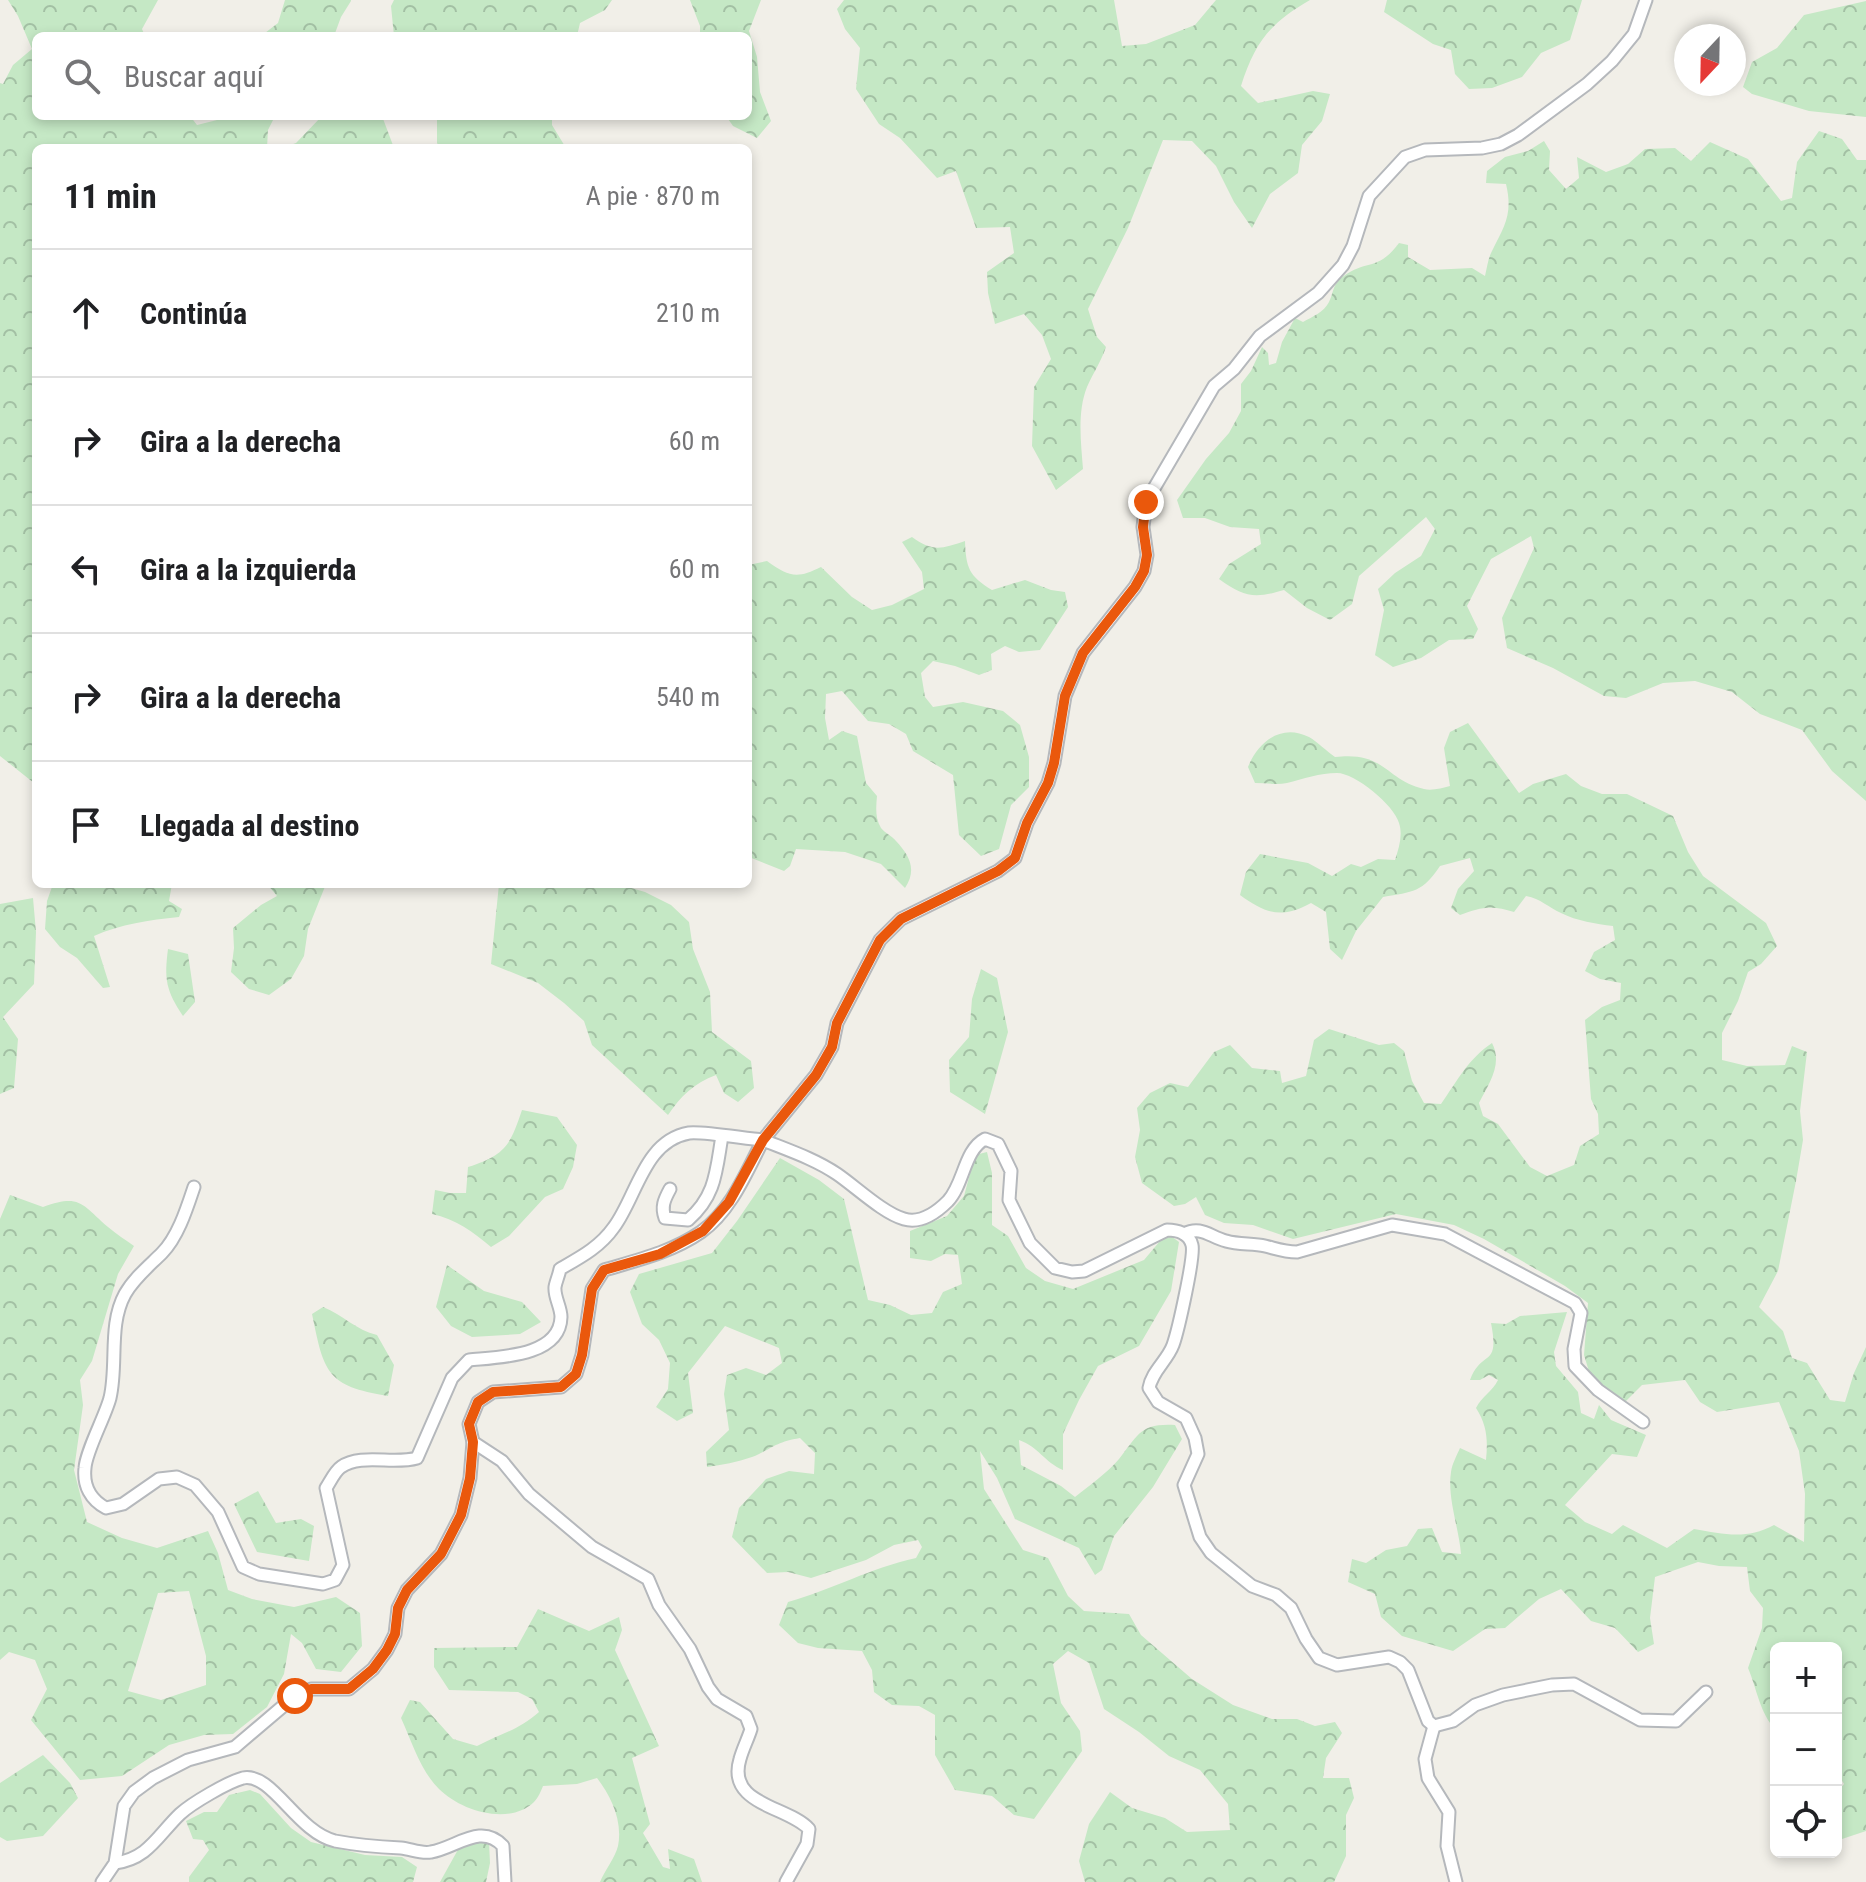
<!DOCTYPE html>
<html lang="es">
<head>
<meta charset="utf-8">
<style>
	body { margin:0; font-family:"Roboto Condensed",sans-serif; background:#f2f2f2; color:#202124 }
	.controls { position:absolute; right:24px; bottom:24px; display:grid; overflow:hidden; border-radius:12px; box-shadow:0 4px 12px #0003 }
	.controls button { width:72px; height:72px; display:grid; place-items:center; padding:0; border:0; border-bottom:2px solid #e0e0e0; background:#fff; color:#202124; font:40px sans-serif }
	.compass { position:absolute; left:1674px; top:24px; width:72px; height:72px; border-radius:50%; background:#fff; box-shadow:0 4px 12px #0003; rotate:202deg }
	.stop { position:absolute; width:24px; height:24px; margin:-18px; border:6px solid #ea580c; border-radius:50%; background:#fff }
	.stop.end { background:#ea580c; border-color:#fff; box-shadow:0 2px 8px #0008 }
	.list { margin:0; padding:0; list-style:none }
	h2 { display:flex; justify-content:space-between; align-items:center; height:104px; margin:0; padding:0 32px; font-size:34px }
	h2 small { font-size:26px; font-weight:400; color:#757577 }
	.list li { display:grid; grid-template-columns:52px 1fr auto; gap:24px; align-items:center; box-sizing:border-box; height:128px; padding:0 32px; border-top:2px solid #e0e0e0 }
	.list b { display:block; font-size:30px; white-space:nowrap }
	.list em { font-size:26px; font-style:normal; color:#757577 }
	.icon { flex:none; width:44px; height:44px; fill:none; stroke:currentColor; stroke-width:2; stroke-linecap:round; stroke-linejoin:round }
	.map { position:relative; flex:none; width:1866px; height:1882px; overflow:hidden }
	.search { position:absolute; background:#fff; box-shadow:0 4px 12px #0003; left:32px; top:32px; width:720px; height:88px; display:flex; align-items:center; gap:20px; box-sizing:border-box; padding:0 28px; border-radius:12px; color:#757577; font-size:30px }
	.panel { position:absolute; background:#fff; box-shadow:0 4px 12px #0003; left:32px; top:144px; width:720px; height:744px; border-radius:12px }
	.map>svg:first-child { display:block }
</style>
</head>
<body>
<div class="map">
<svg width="1866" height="1882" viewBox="0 0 1866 1882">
	<defs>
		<pattern id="forest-crowns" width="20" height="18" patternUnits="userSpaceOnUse" patternTransform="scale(2)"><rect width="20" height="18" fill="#c5e8c5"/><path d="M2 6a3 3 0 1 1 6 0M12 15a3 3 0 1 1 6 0" fill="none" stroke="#a3c0a4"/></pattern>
	</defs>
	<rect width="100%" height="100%" fill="#f1efe8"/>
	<g fill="url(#forest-crowns)" fill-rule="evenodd">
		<path d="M8,0H158L142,29L145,36H36V116H190L197,125L217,120L218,116H275L268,130L267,148H36V794L34,783L0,756V83L3,84L13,65L32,49L18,16Z"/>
		<path d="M285,0H351V1L341,17L334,36H261L278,23Z"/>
		<path d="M394,0H612L605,10L580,23L577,36H394L391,6Z"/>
		<path d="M690,0H761L749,31L757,57L760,92L771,121L757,138L733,126L726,116H748V36H700V26Z"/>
		<path d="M844,0H1114L1122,46L1146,44L1195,25L1216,0H1310C1270,23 1255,42 1241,86L1258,103L1313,91L1330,94L1322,121L1302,145L1298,173L1270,194L1252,228L1234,202L1216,166L1192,141L1163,140L1128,228L1088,309L1097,337L1106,347C1101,362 1093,373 1087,387C1077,412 1081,443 1083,469L1056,490L1032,446L1034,387L1051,359L1042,335L1024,314L995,324L988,293L987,272L1014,253L1010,227L976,228L956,171L937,178L900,138L879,124L856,89L860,48L845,29L837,9Z"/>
		<path d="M1387,0H1582L1570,40L1541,53L1522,77L1492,88L1469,89L1455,74L1451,50L1433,44L1384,12Z"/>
		<path d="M1866,1V117L1809,111L1752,94L1743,87L1752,62L1777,48L1804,15Z"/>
		<path d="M322,116H382L394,148H282L296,143Z"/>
		<path d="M437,116H552V125L566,148H440L437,143Z"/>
		<path d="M1819,131L1842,139L1857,160H1866V801L1832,771L1802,730L1760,714L1732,692L1695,681L1663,683L1626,698L1604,696L1553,668L1507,648L1502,618L1534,548L1531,536L1491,559L1467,606L1478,629L1473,639L1449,640L1421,658L1393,667L1375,655L1384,610L1378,589L1395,573L1421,556L1435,529L1426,517L1359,576L1352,604L1330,620L1307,608L1284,590C1254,599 1244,597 1219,579L1229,564L1261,544L1259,529L1230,527L1205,518H1183L1177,500L1206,459L1229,433L1241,411V384L1251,371L1262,347L1268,353L1269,365L1276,363L1282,342L1295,318L1303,322C1312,317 1324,312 1329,302C1333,294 1333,285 1340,279C1365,258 1377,273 1399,243L1408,245V257L1430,270L1472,268L1485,276C1487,268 1488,258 1492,251C1505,225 1513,214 1506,184L1486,183L1487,171L1505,157L1528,151L1544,141L1550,151L1549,170L1566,189L1579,178L1577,157L1606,172L1628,164L1645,149L1675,148L1691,161L1710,142L1748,159L1781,201L1792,198L1797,162Z"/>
		<path d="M912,537C933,552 941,549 965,541C966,568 969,576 992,590L1025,580L1051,590L1065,592L1068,607L1040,650L1019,652L1005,646L991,654L992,670L979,675L955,666L933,661L921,673L925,697L933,707L963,702L1003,711L1020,725L1029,757V787L1011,805L999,849L981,856L959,835L953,775L913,751L906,734L889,724L868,721L842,691L826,694L825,718L829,740L842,731L857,736L866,783L877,796C876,807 875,818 881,828C885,833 892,836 896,841C910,856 917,870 905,888L881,864L845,852L796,849L790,866L784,871L749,857L748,565L767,561C789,577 797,579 821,567L852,597L872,610L892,605L924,589L922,572L902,542Z"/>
		<path d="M1468,723L1519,793L1533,784L1566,774L1581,786L1602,794H1627L1673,816L1688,852L1703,876L1766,923L1777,946L1761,964L1748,972L1738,1001L1722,1033V1060L1747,1066L1785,1065L1792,1046L1807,1052L1800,1111L1803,1140L1796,1181L1778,1271L1759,1307L1783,1331L1792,1358L1807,1363L1830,1400L1845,1402L1854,1373L1866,1347V1831L1836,1841V1793L1844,1784L1836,1771V1648H1776V1730C1760,1714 1757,1689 1748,1668L1762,1628L1763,1608L1750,1591L1747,1567L1719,1566L1698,1562L1655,1577L1650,1618L1654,1644L1638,1652L1615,1628L1591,1621L1561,1589L1539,1599L1505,1628L1485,1629L1453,1651L1402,1636L1381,1617L1375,1594L1348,1582L1352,1559L1366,1563L1386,1550L1407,1546L1418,1529L1432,1528L1442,1552L1461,1554C1459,1528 1447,1498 1451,1472C1452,1464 1457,1455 1460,1448L1486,1460C1488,1440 1487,1425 1476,1408C1482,1396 1492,1392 1498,1380L1489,1375L1480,1380H1470C1482,1348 1500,1369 1491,1323L1506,1324L1520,1316L1567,1312L1554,1352L1556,1366L1578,1392L1581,1413L1594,1419L1599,1405L1611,1420L1646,1435L1637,1457L1612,1454L1565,1505L1585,1522L1612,1534L1623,1525L1667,1548L1694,1529C1724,1534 1746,1540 1774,1525L1804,1542L1805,1494L1799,1451L1779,1402L1717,1412L1700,1402L1685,1380L1642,1385L1623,1404L1591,1378L1584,1355L1588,1303L1565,1286L1484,1239L1454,1225L1396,1214L1293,1239L1253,1225L1224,1223L1205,1215L1196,1197L1185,1204L1174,1206L1142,1183L1135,1157L1140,1130L1137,1108L1150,1093L1170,1083L1188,1087L1214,1052L1230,1045L1252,1068L1280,1071L1282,1083L1306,1076L1314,1040L1329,1029L1379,1045L1394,1043L1404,1051L1412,1081L1424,1103L1441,1104C1457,1081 1469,1058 1492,1043C1503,1064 1489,1084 1479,1103L1483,1116L1498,1124L1530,1167L1547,1176L1574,1165L1580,1146L1599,1134L1598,1114L1591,1099L1585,1020L1602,1007L1620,1000L1621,983L1600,979L1585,971L1594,952L1615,940L1613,926C1596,924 1577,921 1561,913C1548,907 1541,899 1526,896L1514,912C1493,905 1480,907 1460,915L1451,908L1458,889L1474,871L1470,858L1440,866C1423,892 1413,892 1383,897L1356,931L1342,960L1330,949L1326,912L1311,903C1282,919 1266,914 1240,895L1246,872L1260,854L1308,863L1332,876L1351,864L1361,867L1378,859L1395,860C1399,848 1403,835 1399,823C1394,805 1355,773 1337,773C1320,773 1303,779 1287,783C1277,785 1266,783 1255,783L1248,767C1258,742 1281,723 1309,737C1318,742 1326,751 1335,757C1386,751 1385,780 1424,789C1432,791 1442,788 1450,786L1444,748L1450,732Z"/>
		<path d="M53,884H172L169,901L182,909L179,917C149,920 121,924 94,936L110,987L103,988L77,958L60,947L45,929L47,901Z"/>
		<path d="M267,884H326L308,929L304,956L291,979L269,995L249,989L231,972L234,948L233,928L261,905L277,896Z"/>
		<path d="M499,884H618L645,892L671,905L689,922L693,949L710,992L712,1032L751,1061L754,1088L738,1102L724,1093L716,1075C694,1083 681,1096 668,1115L592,1045L584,1021L564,1003L538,983L491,964Z"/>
		<path d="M33,898L36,932L34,984L3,1017L18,1039L14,1088L0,1094V904Z"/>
		<path d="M168,949L188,954L195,1002L183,1016C166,991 164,979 168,949Z"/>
		<path d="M981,969L997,978L1008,1032L985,1114L950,1092L949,1060L969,1037L972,999Z"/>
		<path d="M522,1110L557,1117L577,1145L573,1167L563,1189L545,1197L509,1236L491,1247C473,1232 456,1219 432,1214L435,1190L450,1193H466L468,1167C505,1155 510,1146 522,1110Z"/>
		<path d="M987,1152L992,1173V1225L1008,1236L1026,1268L1045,1281L1073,1289L1144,1260L1160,1241L1171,1236L1179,1242L1171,1291L1139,1346L1098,1366L1079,1400L1063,1434V1470C1044,1462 1039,1447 1019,1440L1021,1465L1061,1486L1075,1497C1090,1485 1107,1473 1119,1459C1138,1436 1139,1423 1175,1425L1182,1439L1153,1487L1114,1536L1102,1570L1095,1575L1079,1548L1015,1519L997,1478L980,1451L984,1489L1023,1550L1048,1558L1068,1596L1084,1611L1129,1614L1141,1635L1192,1679L1233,1705L1272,1719H1297L1315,1726L1335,1722L1342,1733L1326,1758L1323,1778H1349L1354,1798L1346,1815V1856L1334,1882H1085L1079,1861L1089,1824L1110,1792L1132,1808L1165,1818L1187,1832L1230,1830L1228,1804L1200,1770L1169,1756L1139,1732L1104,1709L1089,1663L1068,1651L1053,1664L1061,1703L1080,1731L1082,1751L1034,1819L1014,1815L992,1796L955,1790L935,1755V1715L919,1706L892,1705L874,1692L872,1670L862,1651L818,1648L798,1643L779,1625L788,1602C834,1589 870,1568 916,1558L922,1547L918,1540L894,1545L866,1560L811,1578L788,1572L767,1573L732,1537L739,1508L766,1479L789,1471L814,1474L815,1453L800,1438C775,1442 772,1449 752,1457C737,1462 722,1465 707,1467L706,1452L729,1430L724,1394L727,1375L746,1368L766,1375L782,1363L779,1348L725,1326L688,1373L693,1413L677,1421L656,1407L668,1389L670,1363L659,1340L642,1324L630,1292L639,1274L712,1253L737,1221L780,1158L819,1180L844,1199L868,1300L890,1305L911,1315L932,1313L943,1292L962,1284L958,1255L945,1254L931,1261L910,1258V1231L947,1216L964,1196L975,1155Z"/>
		<path d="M10,1195L43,1207C81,1193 82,1205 108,1227C116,1234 126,1240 134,1246L118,1274L92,1361L80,1380L83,1405L74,1470L87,1522L122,1538L157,1548L208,1531L218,1553L228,1590L252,1599L294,1607L336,1597L360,1613L362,1646L341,1672L316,1669L302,1643L291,1634L284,1674L267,1707L233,1734L204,1735L169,1745L122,1776L80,1780L31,1720L47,1689L35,1660L9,1652L0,1660V1219ZM189,1591L206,1656V1685L161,1700L128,1691L158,1593Z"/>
		<path d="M447,1265L484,1291L522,1302L541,1322L520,1334L472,1337L451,1326L436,1307Z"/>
		<path d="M323,1307C343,1315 356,1330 377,1335L394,1365L388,1396C326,1386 324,1372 312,1314Z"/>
		<path d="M258,1491L276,1523L301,1519L314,1526L309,1561L257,1552L234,1504Z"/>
		<path d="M538,1609L589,1631L619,1617L622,1630L615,1650L659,1746L632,1758L650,1824L643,1833L663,1867L670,1869L668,1849L694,1859L702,1882H600C605,1870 615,1858 618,1846C623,1821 611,1796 597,1778L577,1784L543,1786C541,1791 538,1798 534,1802C509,1826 461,1811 439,1789C420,1770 412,1742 401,1718L410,1700L420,1702L453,1739L477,1746C500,1734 519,1730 539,1712L532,1699L518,1692L449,1690L434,1667V1648L517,1647Z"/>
		<path d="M43,1755L70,1783L78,1798L43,1836L7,1841L0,1837V1783Z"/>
		<path d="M250,1790L260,1794L291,1828L311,1842L365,1855L402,1857L417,1867L413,1882H189V1877L209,1850L203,1840L193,1839L186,1821L204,1812H217L229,1795Z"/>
		<path d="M479,1842H489L490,1863L486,1882H440L460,1846Z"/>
	</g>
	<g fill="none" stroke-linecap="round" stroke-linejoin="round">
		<defs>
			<g id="street">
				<path d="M194,1187C187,1208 178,1237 162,1253C149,1266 134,1278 125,1294C108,1325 118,1364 110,1398C105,1417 86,1451 85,1468C83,1486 91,1500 106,1508L123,1504L159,1479L177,1477L195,1485L218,1512L243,1567L259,1574L323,1584L335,1580L343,1565L326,1488C330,1482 335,1471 341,1467C361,1453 394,1465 417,1458L452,1378L469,1360C498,1357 560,1357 561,1317C561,1307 554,1297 555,1287C556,1281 559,1275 560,1269C581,1257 600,1247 614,1227C637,1196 644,1141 689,1133C702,1131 747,1139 763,1140L816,1075L832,1047L837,1023L880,940L901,919L998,871L1015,858L1027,823L1048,783L1054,763L1065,696L1083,653L1135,587L1144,571L1147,555L1143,527L1146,502L1214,386L1234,369L1260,336L1318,293L1343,265L1353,246L1369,196L1405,157L1425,150L1482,148L1501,144L1518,135L1587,84L1612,61L1634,34L1646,0"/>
				<path d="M670,1189C664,1200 661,1207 665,1218L688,1220C716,1196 716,1171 722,1136"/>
				<path d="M1184,1234C1201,1225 1210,1237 1226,1241C1239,1245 1253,1243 1265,1246C1277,1249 1284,1252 1297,1252L1392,1225L1445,1234L1575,1303L1581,1313L1574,1349L1575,1366L1598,1390L1643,1422"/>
				<path d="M473,1442L502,1461L529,1494L592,1547L648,1579L659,1605L690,1649L708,1687L717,1699L746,1716L751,1729C748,1739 743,1748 740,1759C726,1805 788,1806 809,1829L807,1844L786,1882"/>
				<path d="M1434,1726L1453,1721L1475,1705L1503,1695L1552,1685L1574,1684L1640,1720L1676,1721L1706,1692"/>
				<path d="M1434,1726L1425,1759L1428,1778L1449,1812L1447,1846L1456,1882"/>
				<path d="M115,1863C148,1859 158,1835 180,1814C192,1803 228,1782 243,1778C272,1772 297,1832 335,1841C356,1845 380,1847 401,1848C411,1849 421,1854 431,1852C456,1848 481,1822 503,1846L505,1882"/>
				<path d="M102,1882L115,1863L124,1806L134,1792L153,1778L188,1760L235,1747L295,1696L311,1689H349L373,1669L387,1650L395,1634L398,1608L407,1590L441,1554L461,1515L470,1478L473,1442L469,1424L478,1402L493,1392L561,1387L576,1374L582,1355L592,1289L604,1270C638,1260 672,1252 701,1232C731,1211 747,1171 763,1140C788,1150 815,1159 837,1174C856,1187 883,1213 904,1219C921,1224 936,1213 948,1201C964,1184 964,1150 985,1139L998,1144L1011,1171L1009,1200L1030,1243L1055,1268L1072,1272L1084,1271L1167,1230C1177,1230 1189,1233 1192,1245C1195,1256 1178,1331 1173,1345C1167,1361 1152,1371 1149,1388L1158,1402L1186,1418L1195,1438L1198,1454L1184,1485L1200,1537L1211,1553L1252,1586L1276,1595L1291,1608L1306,1639L1319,1658L1337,1665L1389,1657L1400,1662L1408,1670L1428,1721L1434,1726"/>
			</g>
		</defs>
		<use href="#street" stroke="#b5b8bc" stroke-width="15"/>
		<use href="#street" stroke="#fff" stroke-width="11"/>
	</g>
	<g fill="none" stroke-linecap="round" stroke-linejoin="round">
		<path stroke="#ea580c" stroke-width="10" d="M295,1696L311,1689H349L373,1669L387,1650L395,1634L398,1608L407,1590L441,1554L461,1515L470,1478L473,1442L469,1424L478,1402L493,1392L561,1387L576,1374L582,1355L592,1289L604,1270L660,1254L703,1231L729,1202L763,1140L816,1075L832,1047L837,1023L880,940L901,919L998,871L1015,858L1027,823L1048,783L1054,763L1065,696L1083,653L1135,587L1144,571L1147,555L1143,527L1146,502"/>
	</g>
</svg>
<div class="controls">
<button>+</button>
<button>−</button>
<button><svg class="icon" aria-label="locate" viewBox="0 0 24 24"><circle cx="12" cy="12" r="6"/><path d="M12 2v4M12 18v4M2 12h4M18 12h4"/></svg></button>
</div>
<svg class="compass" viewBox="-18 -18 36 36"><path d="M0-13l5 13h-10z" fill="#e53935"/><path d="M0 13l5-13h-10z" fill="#757577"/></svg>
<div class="stop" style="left:295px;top:1696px"></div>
<div class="stop end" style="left:1146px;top:502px"></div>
<div class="search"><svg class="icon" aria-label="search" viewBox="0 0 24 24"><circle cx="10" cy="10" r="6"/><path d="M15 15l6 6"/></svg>Buscar aquí</div>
<section class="panel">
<h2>11 min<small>A pie · 870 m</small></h2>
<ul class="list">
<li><svg class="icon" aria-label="ahead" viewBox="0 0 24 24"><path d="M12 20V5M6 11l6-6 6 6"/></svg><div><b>Continúa</b></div><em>210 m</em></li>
<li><svg class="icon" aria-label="right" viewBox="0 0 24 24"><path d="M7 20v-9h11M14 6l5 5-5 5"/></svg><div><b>Gira a la derecha</b></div><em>60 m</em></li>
<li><svg class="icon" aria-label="left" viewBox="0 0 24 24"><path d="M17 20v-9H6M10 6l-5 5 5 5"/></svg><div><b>Gira a la izquierda</b></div><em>60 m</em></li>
<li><svg class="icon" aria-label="right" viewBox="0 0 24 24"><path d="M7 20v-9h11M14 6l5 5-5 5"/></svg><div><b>Gira a la derecha</b></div><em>540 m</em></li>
<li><svg class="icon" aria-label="arrive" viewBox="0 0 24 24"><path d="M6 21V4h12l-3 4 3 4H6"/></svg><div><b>Llegada al destino</b></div></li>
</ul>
</section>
</div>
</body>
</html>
